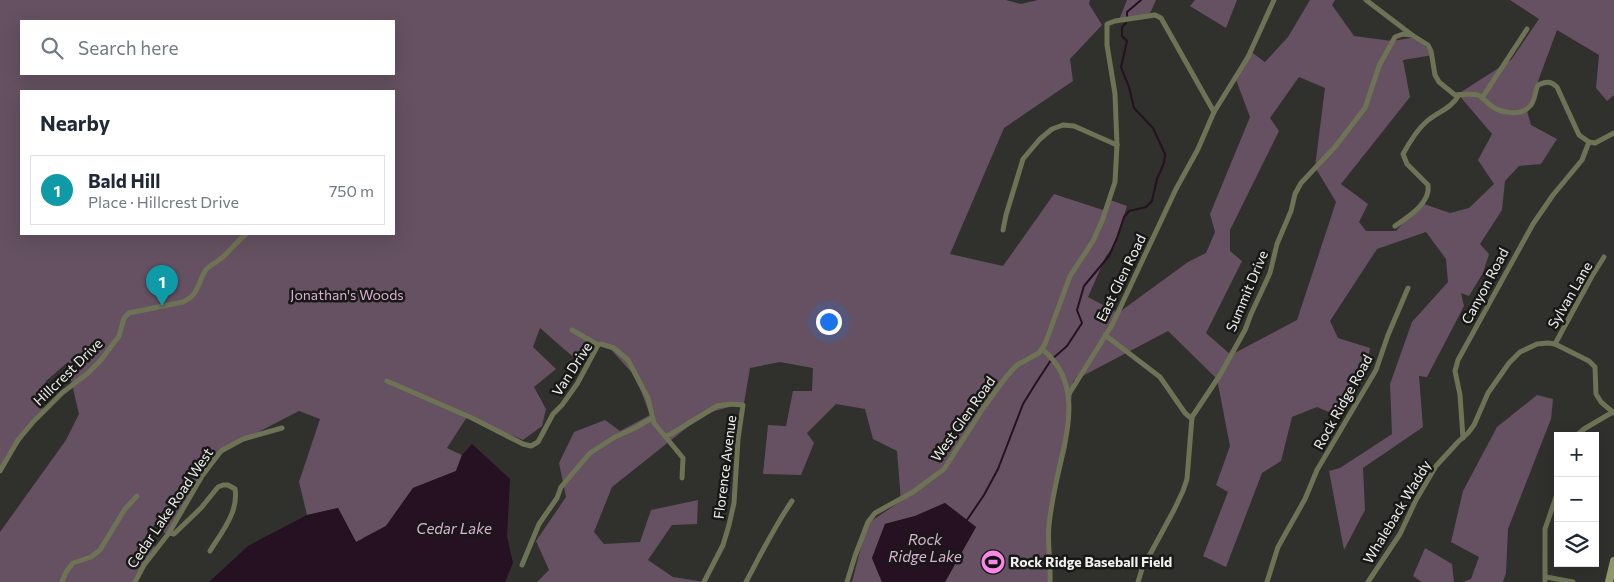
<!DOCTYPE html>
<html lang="en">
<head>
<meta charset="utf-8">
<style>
	body { margin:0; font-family:Commissioner,sans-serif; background:#f6f6f7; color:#1f2937 }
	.controls { position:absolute; right:15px; bottom:15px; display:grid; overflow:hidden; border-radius:0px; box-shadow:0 5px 20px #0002 }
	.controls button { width:45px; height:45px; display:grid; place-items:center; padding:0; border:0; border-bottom:1px solid #e0e1e3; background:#fff; color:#1f2937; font:25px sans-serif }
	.you { position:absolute; left:828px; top:321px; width:18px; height:18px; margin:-12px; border:4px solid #fff; border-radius:50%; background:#1a73e8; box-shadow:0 0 0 8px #1a73e833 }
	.badge { display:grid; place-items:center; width:32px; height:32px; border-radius:50%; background:#825387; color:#fff; font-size:16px; font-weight:700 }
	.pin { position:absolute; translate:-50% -41px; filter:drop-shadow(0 1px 2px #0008) }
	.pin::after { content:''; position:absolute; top:26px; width:18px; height:15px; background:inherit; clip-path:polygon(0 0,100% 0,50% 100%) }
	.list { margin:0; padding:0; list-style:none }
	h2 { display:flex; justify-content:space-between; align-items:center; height:65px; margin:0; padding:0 20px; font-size:21px }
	h2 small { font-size:16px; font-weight:400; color:#747a83 }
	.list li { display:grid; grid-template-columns:32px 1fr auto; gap:15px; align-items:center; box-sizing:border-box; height:70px; margin:0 10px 10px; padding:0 10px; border:1px solid #e0e1e3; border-radius:0px }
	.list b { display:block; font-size:19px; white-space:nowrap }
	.list p { margin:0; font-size:16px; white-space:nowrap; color:#747a83 }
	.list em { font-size:16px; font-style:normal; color:#747a83 }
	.icon { flex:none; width:28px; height:28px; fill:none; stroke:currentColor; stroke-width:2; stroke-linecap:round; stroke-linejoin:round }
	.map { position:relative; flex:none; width:1614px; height:582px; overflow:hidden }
	.search { position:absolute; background:#fff; box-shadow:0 5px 20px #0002; left:20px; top:20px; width:375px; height:55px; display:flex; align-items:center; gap:12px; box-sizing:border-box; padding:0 18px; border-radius:0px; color:#747a83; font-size:19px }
	.panel { position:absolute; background:#fff; box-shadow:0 5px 20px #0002; left:20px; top:90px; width:375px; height:145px; border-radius:0px }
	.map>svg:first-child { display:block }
</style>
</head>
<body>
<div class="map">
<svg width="1614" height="582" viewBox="0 0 1614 582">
	<rect width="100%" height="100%" fill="#30302d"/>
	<g fill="#655161" fill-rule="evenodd">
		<path d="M0,0H1006L1021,4L1038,0H1090L1089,4L1102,25L1070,59L1073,81L1004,128L950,254L1003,266L1054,194L1106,211L1110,200L1127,206L1115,245L1106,256L1088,297L1118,313L1188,262L1206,253L1215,232L1210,214L1250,117L1235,77L1250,51L1265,62L1288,37L1310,0H1335L1332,5L1354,36L1392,41L1417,37L1433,55L1403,60L1410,97L1341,184L1368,204L1359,222L1366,231H1396L1421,203L1450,213L1469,208L1494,184L1478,160L1492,134L1458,94L1511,60L1539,19L1510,0H1614V95L1607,101L1596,88L1599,55L1557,30L1527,111L1531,125L1557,139L1541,164L1519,166L1505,181L1502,210L1480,244L1489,254L1483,273L1469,296L1461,293L1464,306L1427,377L1419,376L1423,427L1363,468L1365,510L1344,550L1329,471L1340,468L1392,434L1390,384L1412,322L1448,282L1446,259L1426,232L1377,249L1330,321L1338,338L1370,348L1365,378L1338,416L1317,407L1292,417L1281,461L1262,473L1226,567L1203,556L1228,492L1216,485L1230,446L1217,379L1168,331L1073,381L1067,447L1050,517V582H945L976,527L945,503L915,516L885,524L872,558L882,582H852L867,524L901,501L897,451L873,439L865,409L836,404L807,433L814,443L801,475L763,474L768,425L786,426L793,391H812L813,368L780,362L750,368L744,403L704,414L612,487L594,532L604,544L640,542L651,510L698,500L697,524L672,525L648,560L673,577L704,582H537L549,570L536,541L566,497L559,463L574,432L605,420L620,431L650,415L641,391L632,373L605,343L601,342L572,356L540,328L533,347L556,369L534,387L546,409L542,426L523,440L467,417L447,448L462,455L456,471L413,488L386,526L363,538L362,540L356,542L338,508L307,515L299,482L320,419L299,411L235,444L216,458L166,535L157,523L147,532L155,548L134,582H0V532L66,440L79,414L67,363L46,381L42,411L0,470ZM21,21H394V74H21ZM1299,77L1325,88L1315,167L1336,202L1297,320L1231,355L1206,333L1242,261L1230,251V230L1279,131L1270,118ZM21,91H394V234H21Z"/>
		<path d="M1127,0H1156L1148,18L1119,20Z"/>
		<path d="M1195,0H1237L1226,28L1190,6Z"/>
		<path d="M1537,395L1553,399L1551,419L1508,529L1506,573L1503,582H1463L1471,579L1479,557L1451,542L1463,491L1497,427Z"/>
		<path d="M1425,548L1452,564L1454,582H1422L1413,576Z"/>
	</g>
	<g fill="#251121">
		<path d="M472,444L510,479L507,536L513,563L505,582H209L248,546L307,515L338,508L356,542L386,526L413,488L456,471L462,455Z"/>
		<path d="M945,503L976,527L945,582H882L872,558L885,524L915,516Z"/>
	</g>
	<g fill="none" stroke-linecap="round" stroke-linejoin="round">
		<g stroke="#251121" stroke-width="2">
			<path d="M1127,16V12L1141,0"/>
			<path d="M967,520L984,495L998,469L1023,404L1036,383L1051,360L1067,346L1082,323L1077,310L1084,286L1109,256L1117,238L1124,217L1129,211L1146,207L1152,201L1157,179L1164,163L1165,154L1153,128L1134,108L1129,87L1121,67L1127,41L1122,36V27L1126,23"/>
		</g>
		<g stroke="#6d7354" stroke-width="5">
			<path d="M1366,0L1412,35L1428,45L1431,51L1435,75L1439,82L1455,95C1462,95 1471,93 1478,95C1483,97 1486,102 1490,105C1500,113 1521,117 1530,106C1535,101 1535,91 1538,85C1546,81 1551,81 1557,87L1579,135L1589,142L1595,143L1614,133"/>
			<path d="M1482,98L1527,29"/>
			<path d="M1395,226C1408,217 1431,203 1428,185L1407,164L1403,154C1409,143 1417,130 1426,122C1438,111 1450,110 1459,95"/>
			<path d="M1003,230L1006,215L1023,159L1040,139L1052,129L1063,125L1074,126L1117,145"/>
			<path d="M572,330L598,345"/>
			<path d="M1105,335L1160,377L1185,413L1192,419"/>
			<path d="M1555,344L1592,276L1604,257"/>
			<path d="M1042,349C1081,381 1069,426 1059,469C1055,487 1051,506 1049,525C1047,544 1051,563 1050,582"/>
			<path d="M387,381L472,418L523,444L531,446L538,442L553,414L562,405L577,384L598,345L601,344L614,348L628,360L648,398L654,423L683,458L682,478"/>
			<path d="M1069,394L1112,325L1176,189L1198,149L1214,112L1248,57L1274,0"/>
			<path d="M665,436L671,434L717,406L731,404L743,405L738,439L734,503L729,525L723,545L704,582"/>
			<path d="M1576,436L1584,429L1613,412"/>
			<path d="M1463,438L1460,395L1455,371L1458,360L1533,224L1553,195L1582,160L1589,142"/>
			<path d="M0,471L18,440L34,421L62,393L88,373L101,360L119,336L124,318L129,313L183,302C199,295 197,284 205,271C210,264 218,262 224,256C231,249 238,241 246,234"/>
			<path d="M169,533L174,534L201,508L218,487L223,485H228L235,489C239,512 221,533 210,551"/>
			<path d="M522,565L539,524L557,498L561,487L590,453L615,437L635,428L652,418"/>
			<path d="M1546,577L1573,582"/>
			<path d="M62,582L66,572L73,563L91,557L100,550L125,509L137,496"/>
			<path d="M135,582L144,565L169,533L202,476L221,451L243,439L282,428"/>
			<path d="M746,582C761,554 774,527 792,501"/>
			<path d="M847,582L855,556L868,522L875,513L913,492L944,469L984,407L1006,377L1017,365L1039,353L1045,344L1070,276L1093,241L1102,221L1115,182L1117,145L1115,94L1107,45V24L1115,21L1155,15L1161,18L1214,112"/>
			<path d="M1138,582L1142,569L1174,510L1183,491L1187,479L1192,417L1220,375L1245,330L1251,314L1270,273L1277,244L1291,211L1295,194L1301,183L1335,147L1365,108L1379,66L1395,37L1403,34L1412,35"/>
			<path d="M1267,582L1278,547L1305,499L1317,470L1376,370L1388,335L1408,288"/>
			<path d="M1368,582L1400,534L1416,500L1436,466L1458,442L1468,433L1474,425L1488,393L1509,363L1520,352L1537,344L1548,343L1555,344L1589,361L1595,367L1596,394L1601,402L1614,413"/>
			<path d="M1545,582V529L1558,491"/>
		</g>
		<path stroke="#909967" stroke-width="8" d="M1609,582L1614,561"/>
	</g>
	<defs>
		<symbol id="stadium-disc" viewBox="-11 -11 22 22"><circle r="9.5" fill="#fa87e8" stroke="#181817"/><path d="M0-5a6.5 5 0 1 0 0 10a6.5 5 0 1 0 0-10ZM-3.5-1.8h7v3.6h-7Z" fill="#111"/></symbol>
	</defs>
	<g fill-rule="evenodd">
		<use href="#stadium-disc" x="979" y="548" width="28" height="28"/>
	</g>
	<g text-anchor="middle" stroke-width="5" stroke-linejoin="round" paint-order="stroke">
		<g font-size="14" fill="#f0f0ee" stroke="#181817">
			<text transform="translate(1121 278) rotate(-64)" y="5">East Glen Road</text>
			<text transform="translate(1485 286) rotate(-62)" y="5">Canyon Road</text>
			<text transform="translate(1247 291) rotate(-67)" y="5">Summit Drive</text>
			<text transform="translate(1570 295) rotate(-60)" y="5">Sylvan Lane</text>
			<text transform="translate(572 369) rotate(-57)" y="5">Van Drive</text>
			<text transform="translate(68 372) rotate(-44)" y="5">Hillcrest Drive</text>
			<text transform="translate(1343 402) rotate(-61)" y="5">Rock Ridge Road</text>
			<text transform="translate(963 419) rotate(-55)" y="5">West Glen Road</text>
			<text transform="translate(725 467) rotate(-83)" y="5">Florence Avenue</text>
			<text transform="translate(170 508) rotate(-56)" y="5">Cedar Lake Road West</text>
			<text transform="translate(1397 512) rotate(-59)" y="5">Whaleback Waddy</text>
		</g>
		<g font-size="14" fill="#deafd4" stroke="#181817">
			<text x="347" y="300">Jonathan's Woods</text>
		</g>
		<g font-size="14" font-weight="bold" fill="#f0f0ee" stroke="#181817" text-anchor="start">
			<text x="1010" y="567">Rock Ridge Baseball Field</text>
		</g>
		<g font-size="15" font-style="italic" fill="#deafd5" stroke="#181817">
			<text x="454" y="534">Cedar Lake</text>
			<text x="925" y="545">Rock<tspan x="925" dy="17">Ridge Lake</tspan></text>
		</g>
	</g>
</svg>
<div class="controls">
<button>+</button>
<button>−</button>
<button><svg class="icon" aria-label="layers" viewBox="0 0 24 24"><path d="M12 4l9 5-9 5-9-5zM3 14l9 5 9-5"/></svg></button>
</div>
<div class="you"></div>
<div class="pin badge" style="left:162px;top:306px;background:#0f9aa8">1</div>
<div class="search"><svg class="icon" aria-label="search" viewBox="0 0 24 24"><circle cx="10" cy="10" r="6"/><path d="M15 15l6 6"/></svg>Search here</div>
<section class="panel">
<h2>Nearby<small></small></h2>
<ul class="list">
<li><span class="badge" style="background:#0f9aa8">1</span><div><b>Bald Hill</b><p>Place · Hillcrest Drive</p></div><em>750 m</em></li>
</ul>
</section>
</div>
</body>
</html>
